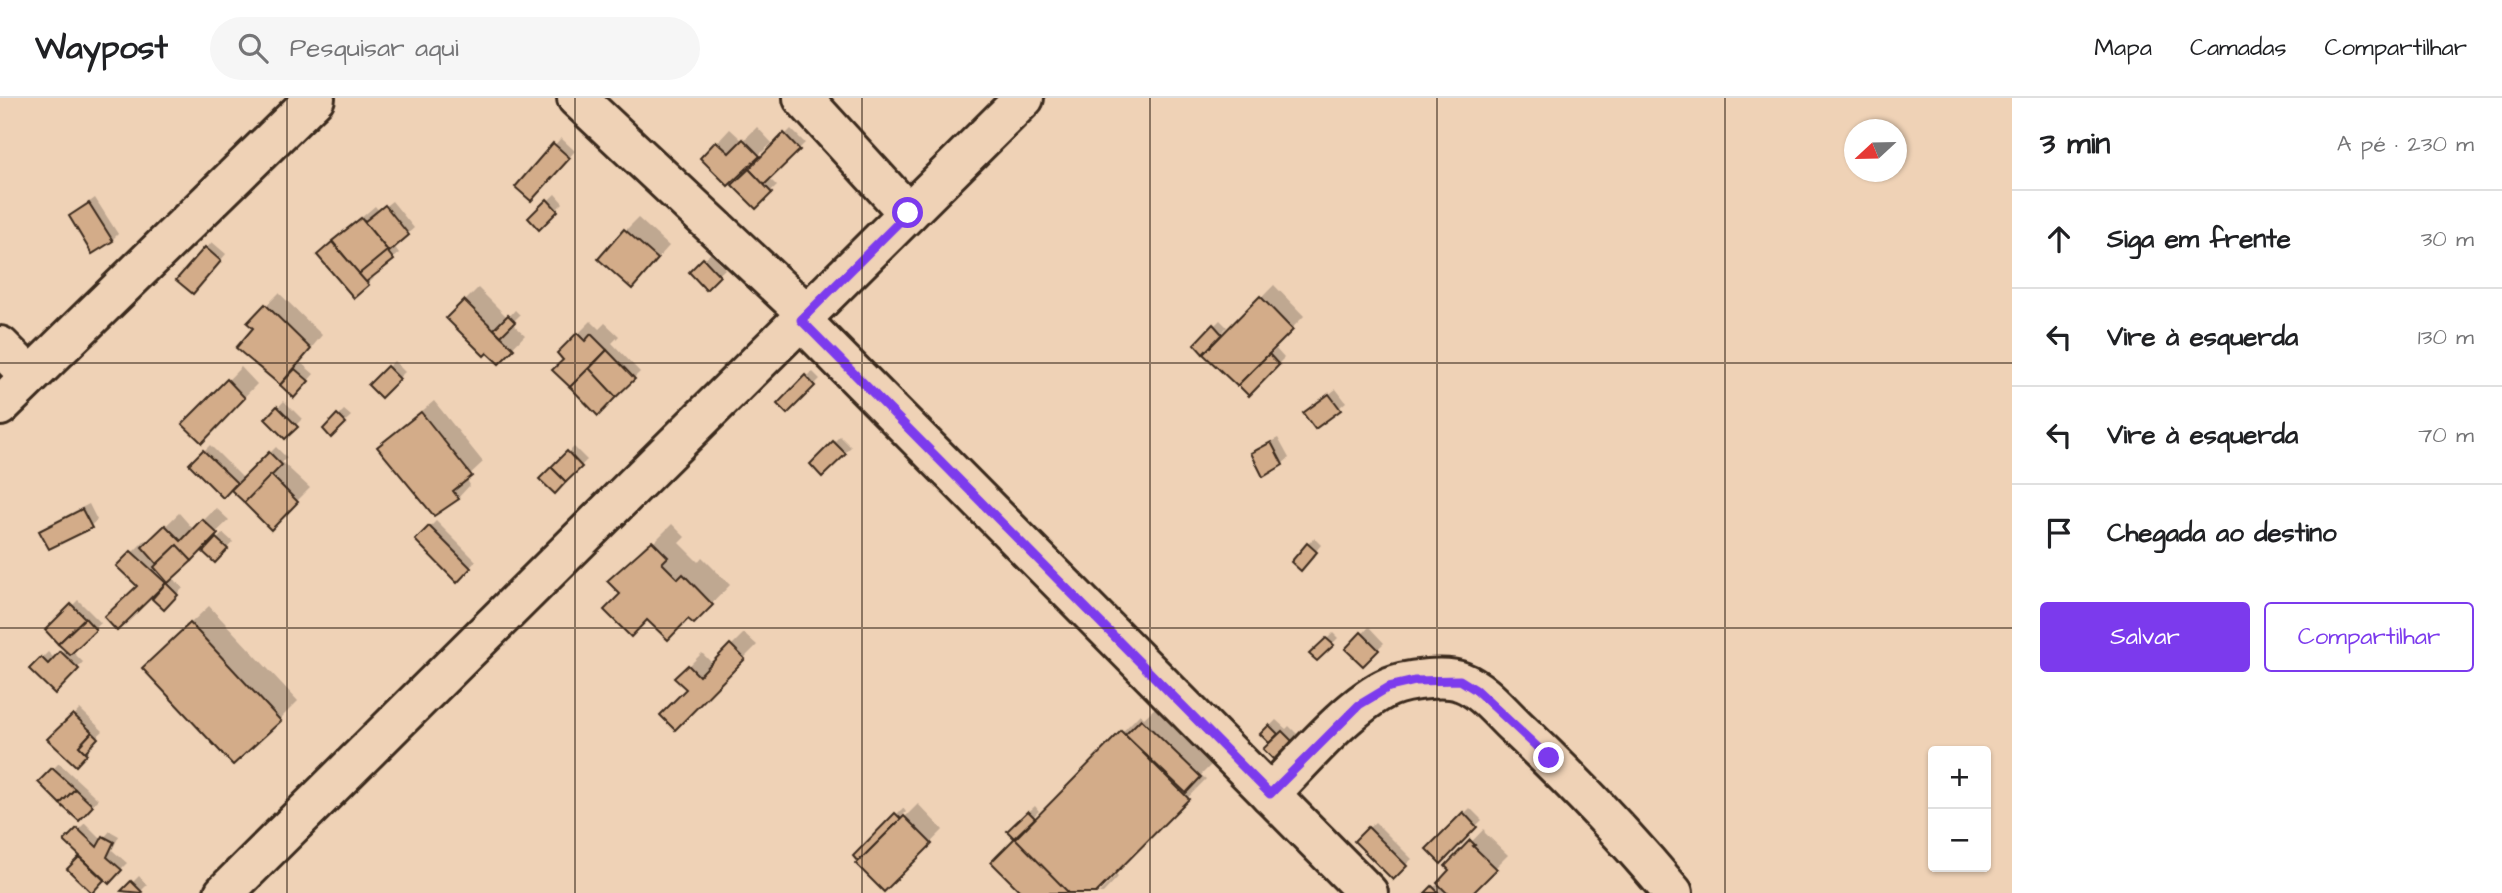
<!DOCTYPE html>
<html lang="pt">
<head>
<meta charset="utf-8">
<style>
	body { margin:0; font-family:"Architects Daughter",sans-serif; background:#f6f6f6; color:#202124 }
	.controls { position:absolute; right:21px; bottom:21px; display:grid; overflow:hidden; border-radius:7px; box-shadow:0 2px 5px #0004 }
	.controls button { width:63px; height:63px; display:grid; place-items:center; padding:0; border:0; border-bottom:2px solid #e0e0e0; background:#fff; color:#202124; font:35px sans-serif }
	.compass { position:absolute; left:1844px; top:21px; width:63px; height:63px; border-radius:50%; background:#fff; box-shadow:0 2px 5px #0004; rotate:248deg }
	.stop { position:absolute; width:21px; height:21px; margin:-16px; border:5px solid #7c3aed; border-radius:50%; background:#fff }
	.stop.end { background:#7c3aed; border-color:#fff; box-shadow:0 2px 7px #0008 }
	.list { margin:0; padding:0; list-style:none }
	h2 { display:flex; justify-content:space-between; align-items:center; height:91px; margin:0; padding:0 28px; font-size:30px }
	h2 small { font-size:23px; font-weight:400; color:#757577 }
	.list li { display:grid; grid-template-columns:46px 1fr auto; gap:21px; align-items:center; box-sizing:border-box; height:98px; padding:0 28px; border-top:2px solid #e0e0e0 }
	.list b { display:block; font-size:26px; white-space:nowrap }
	.list em { font-size:23px; font-style:normal; color:#757577 }
	.actions { display:flex; gap:14px; padding:21px 28px }
	.actions a { flex:1; padding:16px 0; border:2px solid #7c3aed; border-radius:7px; text-align:center; font-size:24px; color:#7c3aed }
	.actions .main { background:#7c3aed; color:#fff }
	.icon { flex:none; width:38px; height:38px; fill:none; stroke:currentColor; stroke-width:2; stroke-linecap:round; stroke-linejoin:round }
	.map { position:relative; flex:none; width:2012px; height:795px; overflow:hidden }
	header { display:flex; align-items:center; gap:42px; box-sizing:border-box; height:98px; padding:0 35px; background:#fff; border-bottom:2px solid #e0e0e0 }
	header strong { font-size:33px }
	nav { display:flex; gap:38px; margin-inline-start:auto; font-size:24px }
	.search { width:490px; height:63px; background:#f6f6f6; display:flex; align-items:center; gap:18px; box-sizing:border-box; padding:0 24px; border-radius:38px; color:#757577; font-size:26px }
	main { display:flex }
	aside { flex:1; background:#fff }
	.map>svg:first-child { display:block }
</style>
</head>
<body>
<header>
<strong>Waypost</strong>
<div class="search"><svg class="icon" aria-label="search" viewBox="0 0 24 24"><circle cx="10" cy="10" r="6"/><path d="M15 15l6 6"/></svg>Pesquisar aqui</div>
<nav><a>Mapa</a><a>Camadas</a><a>Compartilhar</a></nav>
</header>
<main>
<div class="map">
<svg width="2012" height="795" viewBox="0 0 2012 795">
	<rect width="100%" height="100%" fill="#efd2b6"/>
	<filter id="ink" filterUnits="userSpaceOnUse"><feTurbulence type="fractalNoise" baseFrequency=".0143" numOctaves="2"/><feDisplacementMap in="SourceGraphic" scale="14" xChannelSelector="R" yChannelSelector="G"/><feConvolveMatrix kernelMatrix="1 2 1 2 8 2 1 2 1" color-interpolation-filters="sRGB"/></filter>
	<g filter="url(#ink)">
		<g fill="#0003">
			<path d="M757,29L772,45L759,57L703,60L730,31L743,43Z"/>
			<path d="M791,31L805,45L769,80L777,88L756,108L735,87Z"/>
			<path d="M561,40L575,53L537,95L517,89Z"/>
			<path d="M555,96L563,105L539,129L530,120Z"/>
			<path d="M95,100L118,136L112,142L71,118Z"/>
			<path d="M392,103L414,130L394,148L399,155L372,178L374,180L368,186L325,151L375,108L379,113Z"/>
			<path d="M638,120L669,148L644,176L625,133Z"/>
			<path d="M212,144L226,156L199,188L179,181Z"/>
			<path d="M711,155L725,171L706,189L691,174Z"/>
			<path d="M1274,187L1304,218L1237,286L1196,246L1220,222L1227,229L1208,248L1211,251Z"/>
			<path d="M478,190L508,220L515,212L520,217L512,225L525,237L499,264L448,220Z"/>
			<path d="M279,195L322,237L300,264L314,276L294,298L238,249L255,230L249,225Z"/>
			<path d="M591,223L599,231L605,225L619,238L612,245L640,274L598,315L565,261L559,255Z"/>
			<path d="M1276,251L1284,260L1249,295L1240,287Z"/>
			<path d="M394,263L405,274L381,297L371,287Z"/>
			<path d="M241,269L257,286L202,342L185,326Z"/>
			<path d="M812,273L820,281L787,314L779,306Z"/>
			<path d="M1336,291L1346,304L1316,329L1312,309Z"/>
			<path d="M284,303L302,321L285,338L267,321Z"/>
			<path d="M434,303L483,364L466,380L470,387L458,400L380,349Z"/>
			<path d="M344,312L351,318L331,337L325,331Z"/>
			<path d="M840,338L851,349L822,377L812,366Z"/>
			<path d="M1278,340L1289,360L1282,366L1253,356L1259,350Z"/>
			<path d="M210,347L244,381L276,349L287,360L282,364L310,390L271,429L231,389L191,366Z"/>
			<path d="M574,349L587,362L555,393L542,381Z"/>
			<path d="M89,406L97,422L90,428L42,433L48,427Z"/>
			<path d="M216,410L229,422L117,530L139,488L119,468L145,442L148,445L179,415L194,432Z"/>
			<path d="M436,423L476,463L457,483L417,442Z"/>
			<path d="M672,426L685,439L679,445L698,464L702,459L730,487L694,524L688,518L623,496L610,483L648,444L651,447Z"/>
			<path d="M223,435L233,444L215,463L205,454Z"/>
			<path d="M1314,440L1321,447L1307,464L1308,446Z"/>
			<path d="M173,480L183,490L164,510L154,501Z"/>
			<path d="M78,502L101,525L72,553L83,564L55,594L31,571L48,554L55,561L66,550L48,532Z"/>
			<path d="M209,508L298,603L279,622L163,551Z"/>
			<path d="M1369,529L1384,545L1363,565L1348,551Z"/>
			<path d="M744,535L757,547L675,630L688,591L677,580L702,555L713,566Z"/>
			<path d="M1333,535L1338,540L1317,561L1312,556Z"/>
			<path d="M1155,610L1213,665L1201,677L1206,681L1094,795H1024V734L1140,616L1144,620Z"/>
			<path d="M80,611L103,633L89,646L92,649L75,666L67,625Z"/>
			<path d="M1276,622L1286,631L1289,628L1311,650L1272,645L1262,636Z"/>
			<path d="M59,665L98,701L79,721L40,684Z"/>
			<path d="M918,706L943,732L884,792L855,758L903,710L906,714L881,739L883,741Z"/>
			<path d="M1035,708L1039,713L1014,738L1009,733Z"/>
			<path d="M1470,710L1482,722L1441,763L1429,751Z"/>
			<path d="M1375,724L1412,761L1393,779L1356,743Z"/>
			<path d="M85,725L102,742L110,733L119,738L112,752L127,765L109,783L105,779L92,793L69,771L82,758L67,743Z"/>
			<path d="M1484,731L1485,735L1508,757L1470,795H1428L1452,772L1448,768Z"/>
			<path d="M1116,777L1118,779L1103,795H1099Z"/>
			<path d="M139,778L147,787L139,795H125L124,793Z"/>
		</g>
		<g fill="#d3ac89" stroke="#3b2a1e" stroke-width="2">
			<path d="M784,35L800,52L764,87L749,71Z"/>
			<path d="M743,41L760,58L728,88L700,60L716,43L729,55Z"/>
			<path d="M553,45L570,60L531,103L515,89Z"/>
			<path d="M749,71L772,95L756,111L732,87Z"/>
			<path d="M547,101L558,113L539,132L528,120Z"/>
			<path d="M89,105L113,143L92,156L69,118Z"/>
			<path d="M385,107L409,137L389,154L364,124Z"/>
			<path d="M361,120L388,153L359,176L332,143Z"/>
			<path d="M624,131L658,161L632,191L598,161Z"/>
			<path d="M332,144L369,187L354,200L317,157Z"/>
			<path d="M205,149L221,163L193,196L176,182Z"/>
			<path d="M387,153L394,162L366,184L359,176Z"/>
			<path d="M703,160L720,178L706,192L689,174Z"/>
			<path d="M1260,198L1293,232L1237,288L1203,256Z"/>
			<path d="M464,202L514,251L499,266L487,255L484,258L446,220Z"/>
			<path d="M265,206L311,251L280,287L236,250L253,230L247,225Z"/>
			<path d="M508,217L515,224L501,238L494,231Z"/>
			<path d="M1213,226L1222,236L1203,256L1194,246Z"/>
			<path d="M577,235L585,243L591,236L607,252L570,289L552,272L563,262L557,255Z"/>
			<path d="M607,252L635,281L616,299L589,271Z"/>
			<path d="M1269,256L1279,267L1249,298L1238,287Z"/>
			<path d="M387,268L400,281L381,300L368,287Z"/>
			<path d="M589,270L616,299L598,318L570,289Z"/>
			<path d="M295,271L309,283L294,300L280,287Z"/>
			<path d="M805,277L815,288L787,316L777,306Z"/>
			<path d="M227,281L245,300L202,345L182,326Z"/>
			<path d="M1329,296L1341,312L1315,331L1303,315Z"/>
			<path d="M277,308L298,329L285,341L265,321Z"/>
			<path d="M421,314L472,378L453,393L459,401L434,418L377,349Z"/>
			<path d="M337,316L346,325L331,340L323,331Z"/>
			<path d="M833,343L846,356L822,379L810,366Z"/>
			<path d="M1271,344L1283,367L1263,379L1251,355Z"/>
			<path d="M203,352L237,385L223,400L189,366Z"/>
			<path d="M567,353L582,369L566,384L551,369Z"/>
			<path d="M269,354L282,367L245,405L231,392Z"/>
			<path d="M551,369L566,384L555,396L539,381Z"/>
			<path d="M271,377L298,404L271,432L244,405Z"/>
			<path d="M82,411L92,430L49,451L39,433Z"/>
			<path d="M202,421L218,436L192,463L176,448L157,466L142,449L165,427L181,443Z"/>
			<path d="M429,428L471,470L457,485L415,442Z"/>
			<path d="M216,440L228,451L215,465L203,454Z"/>
			<path d="M652,443L668,459L662,465L678,481L683,476L713,507L694,526L688,521L668,542L647,522L631,539L604,512L620,496L607,483Z"/>
			<path d="M1307,445L1317,454L1301,473L1291,464Z"/>
			<path d="M177,447L192,463L168,485L154,469Z"/>
			<path d="M131,453L166,485L117,533L104,519L137,488L116,468Z"/>
			<path d="M166,485L178,497L164,512L152,501Z"/>
			<path d="M71,506L85,520L58,546L45,532Z"/>
			<path d="M85,520L96,532L70,557L58,546Z"/>
			<path d="M190,525L281,623L233,667L142,570Z"/>
			<path d="M1361,534L1379,552L1363,568L1345,551Z"/>
			<path d="M1326,540L1334,547L1317,563L1309,556Z"/>
			<path d="M730,546L745,561L675,632L660,617L686,591L674,580L688,567L699,578Z"/>
			<path d="M60,553L79,571L55,596L29,571L41,559L48,566Z"/>
			<path d="M73,616L92,634L79,648L87,656L76,668L47,641Z"/>
			<path d="M1141,621L1201,679L1186,695L1125,637Z"/>
			<path d="M1269,627L1278,636L1269,645L1260,636Z"/>
			<path d="M1121,633L1189,701L1096,795H1067L1014,742Z"/>
			<path d="M1282,633L1306,657L1288,676L1263,651Z"/>
			<path d="M92,634L98,640L85,654L79,648Z"/>
			<path d="M52,670L75,691L60,706L38,684Z"/>
			<path d="M75,691L93,708L79,723L60,706Z"/>
			<path d="M1028,713L1035,720L1014,740L1007,733Z"/>
			<path d="M1463,714L1477,729L1441,766L1426,751Z"/>
			<path d="M895,715L901,721L858,764L853,758Z"/>
			<path d="M904,718L932,746L884,794L856,766Z"/>
			<path d="M1368,729L1407,768L1393,782L1354,743Z"/>
			<path d="M77,730L97,749L103,738L114,744L107,759L122,772L109,786L64,743Z"/>
			<path d="M1015,740L1069,795H1022L991,764Z"/>
			<path d="M1470,742L1475,747L1473,748L1497,771L1473,795H1447L1437,785L1449,772L1445,768Z"/>
			<path d="M79,759L104,782L92,795L67,771Z"/>
			<path d="M131,783L142,794L141,795L121,793Z"/>
			<path d="M1432,788L1439,795H1425Z"/>
		</g>
		<g fill="none" stroke-linecap="round" stroke-linejoin="round">
			<defs>
				<g id="minor">
					<path d="M577,0L807,216"/>
					<path d="M803,0L908,115"/>
					<path d="M801,222L1368,795"/>
					<path d="M0,248L30,278"/>
					<path d="M0,308L315,0"/>
					<path d="M1270,696C1301,665 1350,606 1389,589C1405,582 1446,577 1462,584C1483,592 1499,613 1515,628C1571,681 1624,736 1673,795"/>
					<path d="M224,795L1024,0"/>
				</g>
			</defs>
			<use href="#minor" stroke="#3b2a1e" stroke-width="44"/>
			<use href="#minor" stroke="#efd2b6" stroke-width="38"/>
		</g>
	</g>
	<g fill="none" stroke-linecap="round" stroke-linejoin="round" filter="url(#ink)">
		<path stroke="#7c3aed" stroke-width="9" d="M908,115L801,222L1270,696L1359,607L1389,589L1415,583L1460,582L1476,592L1549,660"/>
	</g>
	<path fill="none" stroke="#3b2a1e" stroke-width="2" stroke-opacity="0.55" d="M287,0V795M575,0V795M862,0V795M1150,0V795M1437,0V795M1725,0V795M0,265H2012M0,530H2012"/>
</svg>
<div class="controls">
<button>+</button>
<button>−</button>
</div>
<svg class="compass" viewBox="-18 -18 36 36"><path d="M0-13l5 13h-10z" fill="#e53935"/><path d="M0 13l5-13h-10z" fill="#757577"/></svg>
<div class="stop" style="left:908px;top:115px"></div>
<div class="stop end" style="left:1549px;top:660px"></div>
</div>
<aside>
<h2>3 min<small>A pé · 230 m</small></h2>
<ul class="list">
<li><svg class="icon" aria-label="ahead" viewBox="0 0 24 24"><path d="M12 20V5M6 11l6-6 6 6"/></svg><div><b>Siga em frente</b></div><em>30 m</em></li>
<li><svg class="icon" aria-label="left" viewBox="0 0 24 24"><path d="M17 20v-9H6M10 6l-5 5 5 5"/></svg><div><b>Vire à esquerda</b></div><em>130 m</em></li>
<li><svg class="icon" aria-label="left" viewBox="0 0 24 24"><path d="M17 20v-9H6M10 6l-5 5 5 5"/></svg><div><b>Vire à esquerda</b></div><em>70 m</em></li>
<li><svg class="icon" aria-label="arrive" viewBox="0 0 24 24"><path d="M6 21V4h12l-3 4 3 4H6"/></svg><div><b>Chegada ao destino</b></div></li>
</ul>
<div class="actions"><a class="main">Salvar</a><a>Compartilhar</a></div>
</aside>
</main>
</body>
</html>
